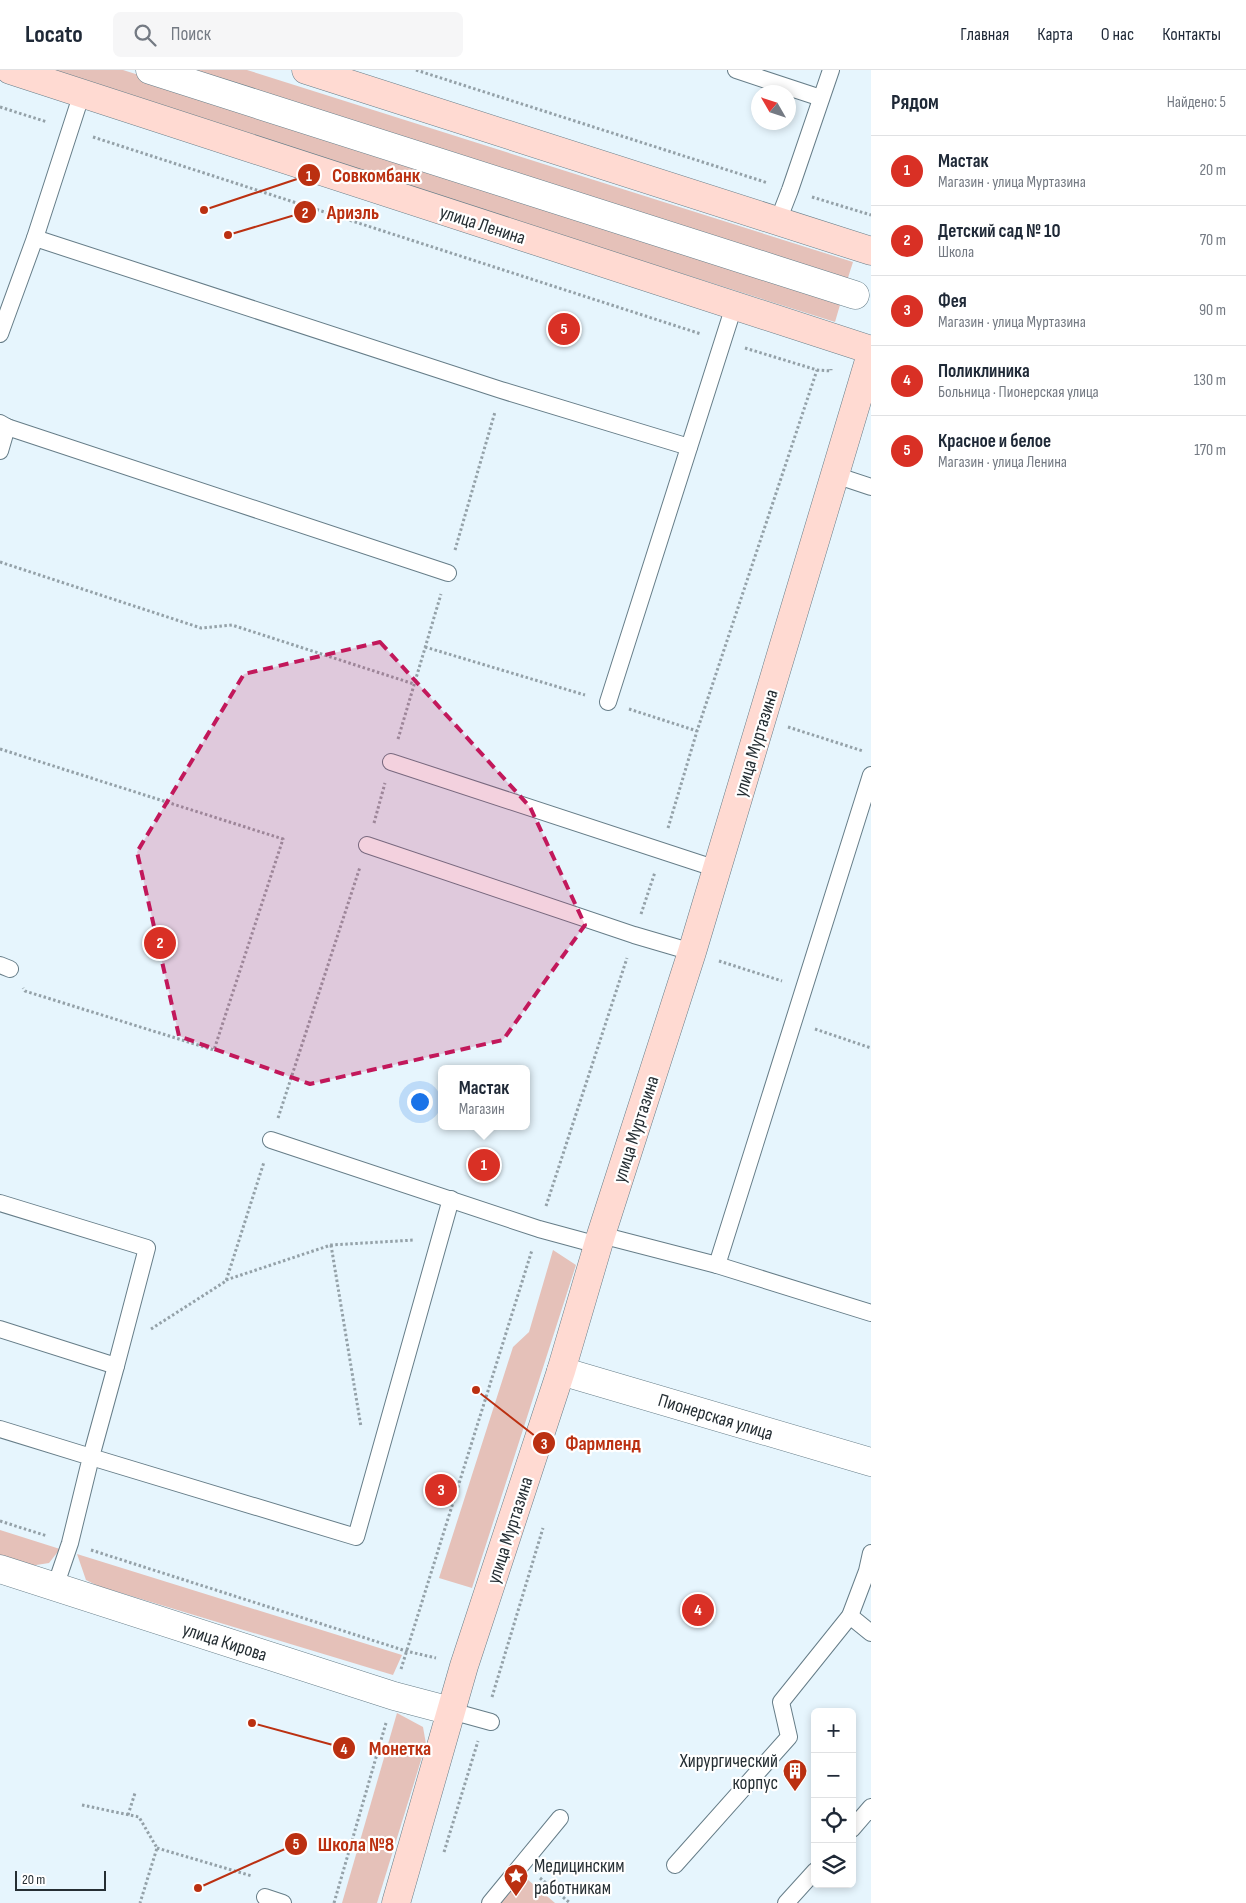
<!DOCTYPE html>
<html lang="ru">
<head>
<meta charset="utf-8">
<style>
	body { margin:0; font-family:"Sofia Sans Condensed",sans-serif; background:#f6f6f7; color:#1f2937 }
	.controls { position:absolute; right:15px; bottom:15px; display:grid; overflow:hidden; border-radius:8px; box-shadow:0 2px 8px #0003 }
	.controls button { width:45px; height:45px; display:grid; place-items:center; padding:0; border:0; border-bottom:1px solid #e0e1e3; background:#fff; color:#1f2937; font:25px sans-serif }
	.compass { position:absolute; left:751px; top:15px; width:45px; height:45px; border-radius:50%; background:#fff; box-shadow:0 2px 8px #0003; rotate:309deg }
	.scale { position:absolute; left:15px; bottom:12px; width:91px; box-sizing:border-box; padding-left:5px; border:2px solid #252e33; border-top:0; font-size:14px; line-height:18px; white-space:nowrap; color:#252e33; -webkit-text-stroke:4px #fff; paint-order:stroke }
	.you { position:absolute; left:419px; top:1031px; width:18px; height:18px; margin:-12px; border:4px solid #fff; border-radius:50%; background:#1a73e8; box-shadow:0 0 0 8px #1a73e833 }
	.badge { display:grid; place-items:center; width:32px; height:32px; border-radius:50%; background:#d93025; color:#fff; font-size:16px; font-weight:700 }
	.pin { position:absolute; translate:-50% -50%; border:2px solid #fff; box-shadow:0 1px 5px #0006 }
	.popup { position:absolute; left:438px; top:995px; width:92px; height:65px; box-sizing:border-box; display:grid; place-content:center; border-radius:8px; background:#fff; filter:drop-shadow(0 1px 4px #0005); font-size:16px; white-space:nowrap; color:#747a83 }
	.popup b { font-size:19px; color:#1f2937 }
	.popup::after { content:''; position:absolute; left:50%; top:100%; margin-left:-10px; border:10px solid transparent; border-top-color:#fff }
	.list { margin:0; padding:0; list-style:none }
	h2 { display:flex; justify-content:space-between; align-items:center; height:65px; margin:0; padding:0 20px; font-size:21px }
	h2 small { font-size:16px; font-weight:400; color:#747a83 }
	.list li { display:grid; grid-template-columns:32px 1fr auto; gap:15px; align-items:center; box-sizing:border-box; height:70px; padding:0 20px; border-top:1px solid #e0e1e3 }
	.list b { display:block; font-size:19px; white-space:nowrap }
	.list p { margin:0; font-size:16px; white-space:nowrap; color:#747a83 }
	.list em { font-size:16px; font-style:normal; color:#747a83 }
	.icon { flex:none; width:28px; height:28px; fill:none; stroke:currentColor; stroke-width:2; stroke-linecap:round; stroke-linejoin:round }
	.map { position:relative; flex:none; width:871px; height:1833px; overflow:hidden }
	header { display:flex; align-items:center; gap:30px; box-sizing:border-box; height:70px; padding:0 25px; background:#fff; border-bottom:1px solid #e0e1e3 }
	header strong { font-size:24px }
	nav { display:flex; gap:28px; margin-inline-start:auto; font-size:18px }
	.search { width:350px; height:45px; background:#f6f6f7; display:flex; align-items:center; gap:12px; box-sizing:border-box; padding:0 18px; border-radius:8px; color:#747a83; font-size:19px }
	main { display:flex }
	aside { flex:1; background:#fff }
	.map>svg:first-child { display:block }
</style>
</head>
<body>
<header>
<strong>Locato</strong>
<div class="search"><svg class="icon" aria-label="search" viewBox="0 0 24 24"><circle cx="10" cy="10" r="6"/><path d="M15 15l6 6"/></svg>Поиск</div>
<nav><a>Главная</a><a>Карта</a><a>О нас</a><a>Контакты</a></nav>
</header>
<main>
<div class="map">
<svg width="871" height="1833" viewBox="0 0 871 1833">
	<rect width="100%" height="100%" fill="#e6f5fd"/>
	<g fill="#e5c1b9">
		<path d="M39,0H123L842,228L835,252Z"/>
		<path d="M171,0H247L853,192L846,214Z"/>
		<path d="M553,1180L576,1195L472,1518L439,1508L513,1277L529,1262Z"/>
		<path d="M0,1460L60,1479L49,1493L30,1496L0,1486Z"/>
		<path d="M77,1484L402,1585L393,1605L98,1516L86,1510Z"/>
		<path d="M397,1643L423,1657L426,1674L377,1833H342Z"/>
		<path d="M527,1809L555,1833H499L516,1810Z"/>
	</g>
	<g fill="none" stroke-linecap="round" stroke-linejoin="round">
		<defs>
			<g id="lane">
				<path d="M736,0L821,28"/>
				<path d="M778,151L790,120L831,0"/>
				<path d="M35,168L501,320L689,377"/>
				<path d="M0,264L35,168L82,23"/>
				<path d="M0,353L7,357L448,503"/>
				<path d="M0,381L7,357"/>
				<path d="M835,405L871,417"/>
				<path d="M608,632L734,236"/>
				<path d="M391,692L717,799"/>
				<path d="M871,705L717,1195L871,1243"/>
				<path d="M367,775L634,865L692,882"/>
				<path d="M0,895L10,899"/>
				<path d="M271,1070L539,1159L598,1175"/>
				<path d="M0,1133L147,1178L116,1296"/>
				<path d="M601,1165L717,1195"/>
				<path d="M0,1259L116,1296L91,1387L356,1467L451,1129"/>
				<path d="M0,1359L91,1387L70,1473L55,1517"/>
				<path d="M850,1546L871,1563"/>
				<path d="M451,1641L491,1652"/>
				<path d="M852,1759L871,1737"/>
				<path d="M675,1795L789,1667L781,1632L850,1546L867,1501L871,1483"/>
				<path d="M265,1827L283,1833"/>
				<path d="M490,1833L560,1748"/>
				<path d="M786,1833L815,1801"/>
			</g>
			<g id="street">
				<path d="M150,0L855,225"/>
				<path d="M561,1301L871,1392"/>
				<path d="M0,1499L394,1626L451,1641"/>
			</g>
			<g id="secondary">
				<path d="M10,0L871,280"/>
				<path d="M306,0L871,181"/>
				<path d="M396,1833L464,1596L561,1301L601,1165L692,882L871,284"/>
			</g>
		</defs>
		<use href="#lane" stroke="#667d88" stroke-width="18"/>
		<use href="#street" stroke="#667d88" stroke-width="29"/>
		<use href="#secondary" stroke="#667d88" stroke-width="29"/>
		<g stroke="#94a1a8" stroke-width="3" stroke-dasharray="2.5 2.5" stroke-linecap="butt">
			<path d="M416,0L768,113"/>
			<path d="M0,37L47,52"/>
			<path d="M93,67L701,264"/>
			<path d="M812,127L871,145"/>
			<path d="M745,278L817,300L831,301V299"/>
			<path d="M455,480L495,342"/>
			<path d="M0,492L201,558L232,555L414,614"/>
			<path d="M425,577L585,625"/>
			<path d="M629,639L697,661"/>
			<path d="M788,657L863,681"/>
			<path d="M398,669L441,524"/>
			<path d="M0,679L283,769L214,980L25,921L23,918"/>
			<path d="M374,753L385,713"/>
			<path d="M668,758L697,661L817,300"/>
			<path d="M641,844L655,802"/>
			<path d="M719,891L782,911"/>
			<path d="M815,959L871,978"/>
			<path d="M278,1048L360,797"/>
			<path d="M546,1136L627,888"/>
			<path d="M331,1175L361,1357"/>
			<path d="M226,1210L331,1175L414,1170"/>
			<path d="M151,1259L226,1211L264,1092"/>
			<path d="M0,1451L47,1466"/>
			<path d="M91,1480L406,1581L436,1588"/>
			<path d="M401,1599L532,1180"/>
			<path d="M492,1627L543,1458"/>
			<path d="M82,1735L139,1747L157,1778L140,1833"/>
			<path d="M128,1745L135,1723"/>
			<path d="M157,1778L252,1806"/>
			<path d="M444,1782L478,1671"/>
			<path d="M540,1808L570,1833"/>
			<path d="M334,1833L386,1653"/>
		</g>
		<use href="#lane" stroke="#fff" stroke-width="16"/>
		<use href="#street" stroke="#fff" stroke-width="28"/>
		<use href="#secondary" stroke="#ffdad2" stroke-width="28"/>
	</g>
	<path fill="#c2185b" fill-opacity="0.2" stroke="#c2185b" stroke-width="4" stroke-dasharray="10 6" stroke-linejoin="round" d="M380,572L530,737L585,855L503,970L310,1014L179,966L137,782L244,604Z"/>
	<defs>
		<symbol id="building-pin" viewBox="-11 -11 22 30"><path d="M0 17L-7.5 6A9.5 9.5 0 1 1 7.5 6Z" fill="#bb3011" stroke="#fff"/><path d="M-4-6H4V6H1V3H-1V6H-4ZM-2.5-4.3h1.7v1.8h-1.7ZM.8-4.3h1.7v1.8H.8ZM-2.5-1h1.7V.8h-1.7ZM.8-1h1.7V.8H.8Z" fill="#fff"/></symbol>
		<symbol id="sight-pin" viewBox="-11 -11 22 30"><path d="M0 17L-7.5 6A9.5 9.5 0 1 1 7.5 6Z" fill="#bb3011" stroke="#fff"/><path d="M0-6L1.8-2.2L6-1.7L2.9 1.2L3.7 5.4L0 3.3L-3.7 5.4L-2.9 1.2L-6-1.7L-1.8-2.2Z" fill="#fff"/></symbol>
	</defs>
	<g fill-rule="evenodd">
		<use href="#building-pin" x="781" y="1687" width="28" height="38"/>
		<use href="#sight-pin" x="502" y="1792" width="28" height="38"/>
	</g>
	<g text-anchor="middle" stroke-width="4.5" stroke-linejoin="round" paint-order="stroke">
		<g font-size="19" fill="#252e33" stroke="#fff">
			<text transform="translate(483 154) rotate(18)" y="7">улица Ленина</text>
			<text transform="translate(755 673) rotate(-73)" y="7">улица Муртазина</text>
			<text transform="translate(635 1059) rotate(-72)" y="7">улица Муртазина</text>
			<text transform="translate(716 1346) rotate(17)" y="7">Пионерская улица</text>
			<text transform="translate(509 1460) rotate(-72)" y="7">улица Муртазина</text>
			<text transform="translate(225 1571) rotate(18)" y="7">улица Кирова</text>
		</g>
		<g font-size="19" fill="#252e33" stroke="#fff" text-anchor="end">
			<text x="778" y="1697">Хирургический<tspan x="778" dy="22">корпус</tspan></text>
			<text x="534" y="1802" text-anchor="start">Медицинским<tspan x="534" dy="22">работникам</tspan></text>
		</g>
	</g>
	<path fill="none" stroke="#bb3011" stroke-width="2" d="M204 140L309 105M228 165L305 142M476 1320L544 1373M252 1653L344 1678M198 1818L296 1774"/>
	<g fill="#bb3011" stroke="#fff" stroke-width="2">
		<circle cx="204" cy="140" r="5"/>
		<circle cx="228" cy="165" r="5"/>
		<circle cx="476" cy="1320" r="5"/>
		<circle cx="252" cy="1653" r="5"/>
		<circle cx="198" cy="1818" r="5"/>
		<circle cx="309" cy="105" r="12"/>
		<circle cx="305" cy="142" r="12"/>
		<circle cx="544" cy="1373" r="12"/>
		<circle cx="344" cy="1678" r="12"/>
		<circle cx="296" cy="1774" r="12"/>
	</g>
	<g font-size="15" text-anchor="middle" font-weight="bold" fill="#fff">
		<text x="309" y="111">1</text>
		<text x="305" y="148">2</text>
		<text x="544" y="1379">3</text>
		<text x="344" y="1684">4</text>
		<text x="296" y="1779">5</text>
	</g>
	<g font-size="20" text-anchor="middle" font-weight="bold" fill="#bb3011" stroke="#fff" stroke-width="4.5" stroke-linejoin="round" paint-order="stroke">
		<text x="376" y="112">Совкомбанк</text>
		<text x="353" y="149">Ариэль</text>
		<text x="603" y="1380">Фармленд</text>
		<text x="400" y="1685">Монетка</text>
		<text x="356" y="1781">Школа №8</text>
	</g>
</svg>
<div class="controls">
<button>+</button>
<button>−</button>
<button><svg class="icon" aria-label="locate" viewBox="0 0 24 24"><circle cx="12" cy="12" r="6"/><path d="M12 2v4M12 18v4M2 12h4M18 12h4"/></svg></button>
<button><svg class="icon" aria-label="layers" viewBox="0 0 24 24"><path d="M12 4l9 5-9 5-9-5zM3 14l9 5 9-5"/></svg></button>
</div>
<svg class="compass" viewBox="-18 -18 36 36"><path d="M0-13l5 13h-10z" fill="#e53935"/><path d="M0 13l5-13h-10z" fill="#747a83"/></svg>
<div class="scale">20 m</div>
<div class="you"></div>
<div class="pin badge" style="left:484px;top:1095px">1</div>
<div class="popup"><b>Мастак</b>Магазин</div>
<div class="pin badge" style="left:160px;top:873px">2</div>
<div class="pin badge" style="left:441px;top:1420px">3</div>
<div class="pin badge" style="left:698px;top:1540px">4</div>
<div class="pin badge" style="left:564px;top:259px">5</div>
</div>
<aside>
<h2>Рядом<small>Найдено: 5</small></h2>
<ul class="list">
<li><span class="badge">1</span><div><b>Мастак</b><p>Магазин · улица Муртазина</p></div><em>20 m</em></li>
<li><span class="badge">2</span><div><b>Детский сад № 10</b><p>Школа</p></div><em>70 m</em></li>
<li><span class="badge">3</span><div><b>Фея</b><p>Магазин · улица Муртазина</p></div><em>90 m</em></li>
<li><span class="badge">4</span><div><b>Поликлиника</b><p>Больница · Пионерская улица</p></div><em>130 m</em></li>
<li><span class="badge">5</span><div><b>Красное и белое</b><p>Магазин · улица Ленина</p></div><em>170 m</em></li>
</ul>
</aside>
</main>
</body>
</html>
